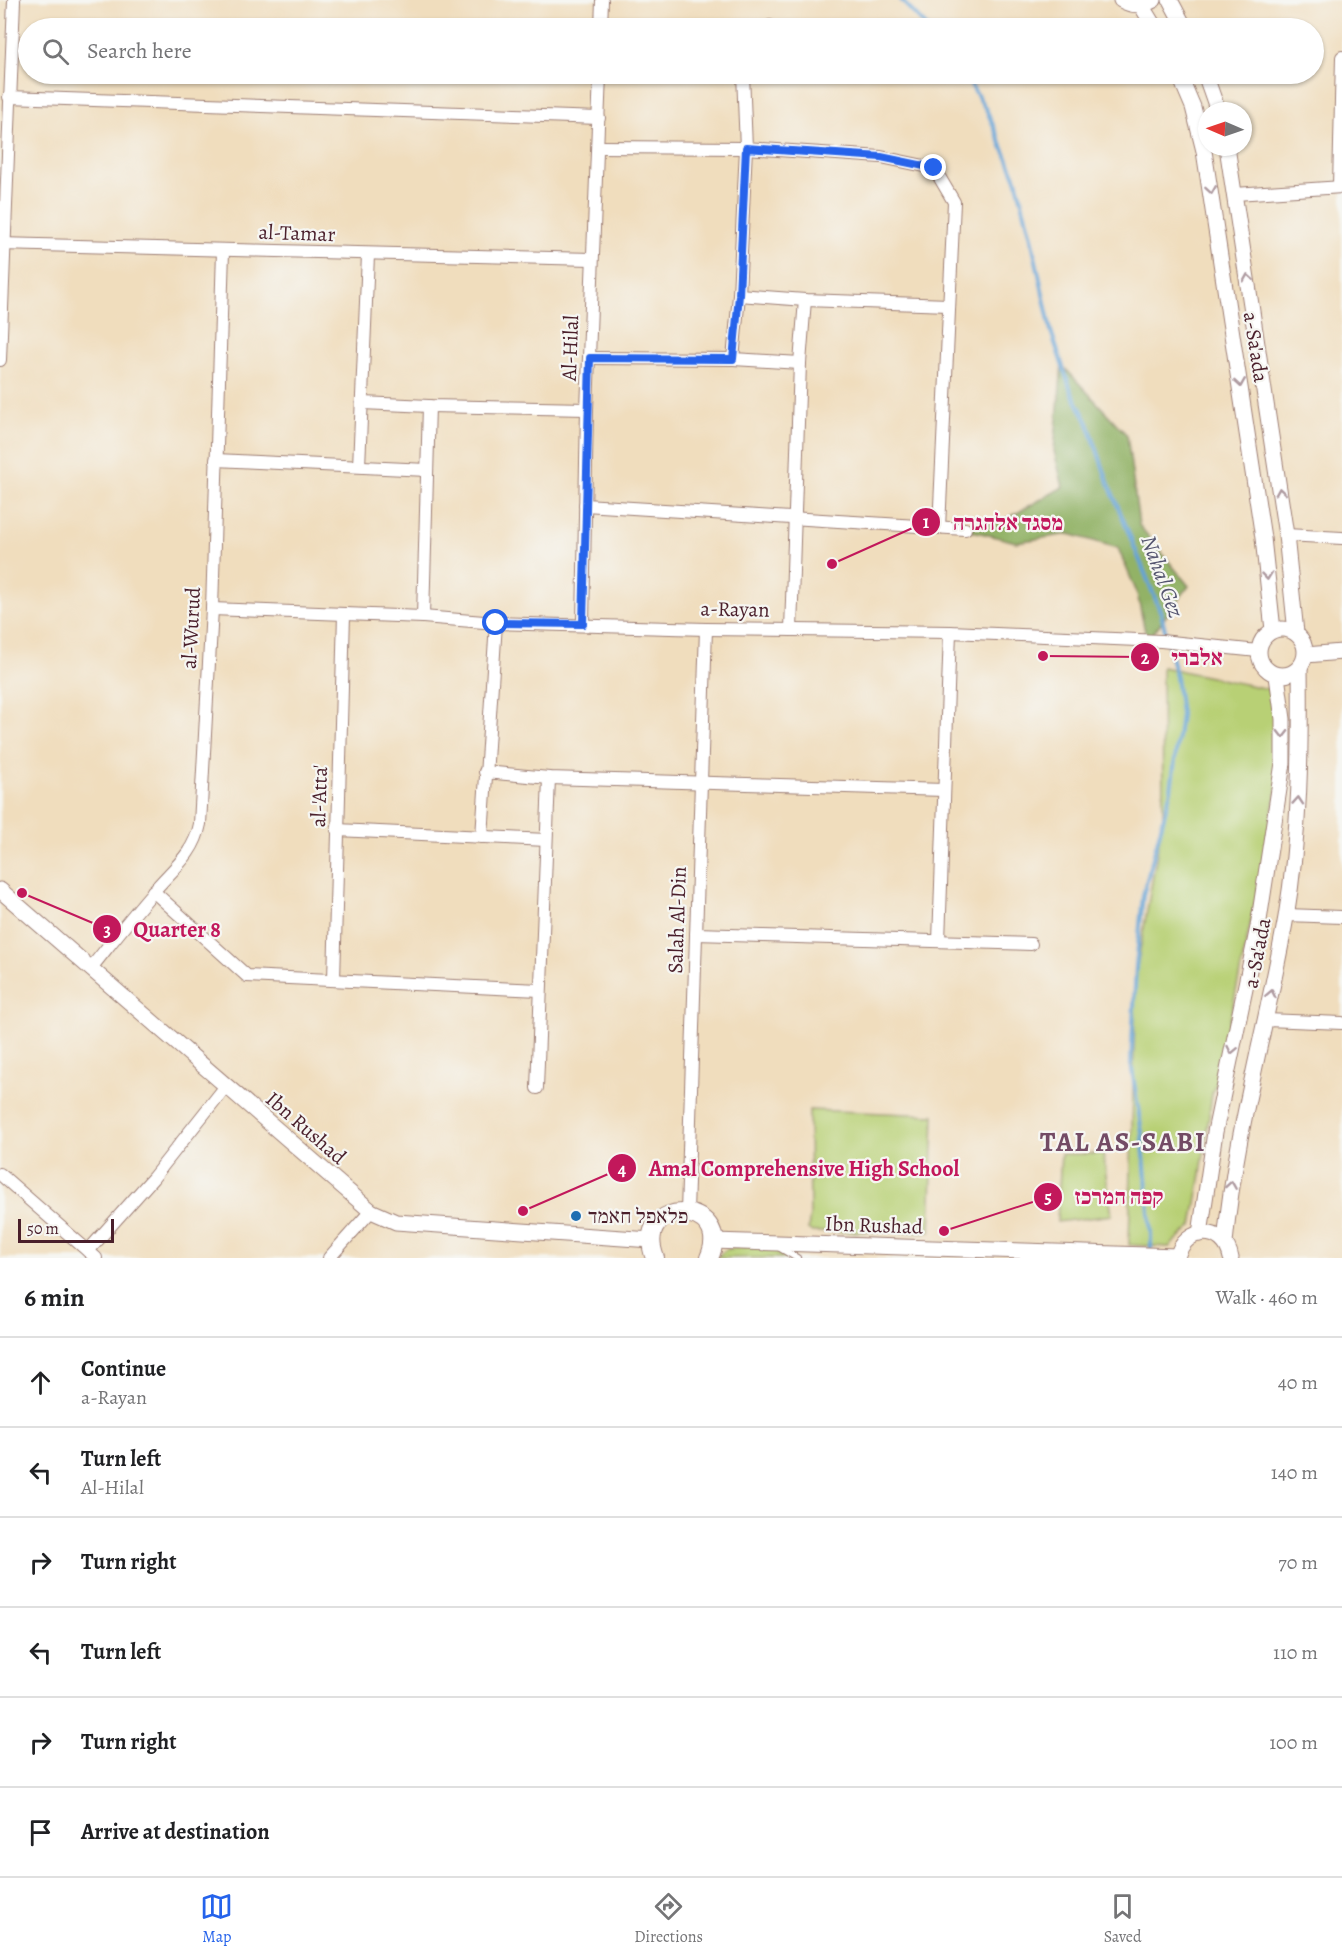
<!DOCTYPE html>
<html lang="en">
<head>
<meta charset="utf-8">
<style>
	body { margin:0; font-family:Alegreya,"Frank Ruhl Libre",serif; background:#f2f2f2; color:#202124 }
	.compass { position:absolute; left:1198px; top:102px; width:54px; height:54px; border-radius:50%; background:#fff; box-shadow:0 2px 4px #0004; rotate:272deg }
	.scale { position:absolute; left:18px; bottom:15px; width:96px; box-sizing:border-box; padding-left:6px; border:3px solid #4a1f2b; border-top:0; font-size:16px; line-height:21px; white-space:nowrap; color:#4a1f2b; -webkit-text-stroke:4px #f6f6f2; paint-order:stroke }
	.stop { position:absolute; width:18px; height:18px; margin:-14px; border:4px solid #2563eb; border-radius:50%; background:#fff }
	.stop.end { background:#2563eb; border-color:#fff; box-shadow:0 2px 6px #0008 }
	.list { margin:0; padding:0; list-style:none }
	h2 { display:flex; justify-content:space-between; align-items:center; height:78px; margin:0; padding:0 24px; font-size:26px }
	h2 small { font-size:20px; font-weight:400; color:#757577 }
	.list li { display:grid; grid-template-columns:39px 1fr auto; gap:18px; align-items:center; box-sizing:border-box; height:90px; padding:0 24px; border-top:2px solid #e0e0e0 }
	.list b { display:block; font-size:22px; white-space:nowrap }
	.list p { margin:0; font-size:20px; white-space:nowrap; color:#757577 }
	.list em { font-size:20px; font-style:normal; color:#757577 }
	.icon { flex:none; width:33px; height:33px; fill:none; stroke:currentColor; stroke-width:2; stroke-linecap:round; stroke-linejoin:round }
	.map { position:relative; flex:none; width:1342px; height:1258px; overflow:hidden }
	.search { position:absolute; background:#fff; box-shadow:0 2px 4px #0004; left:18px; right:18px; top:18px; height:66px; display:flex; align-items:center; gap:15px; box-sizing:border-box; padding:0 21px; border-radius:33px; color:#757577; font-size:22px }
	.sheet { height:618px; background:#fff }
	nav { display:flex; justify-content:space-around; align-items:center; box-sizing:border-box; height:84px; border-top:2px solid #e0e0e0; background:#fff; font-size:16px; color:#757577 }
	nav a { display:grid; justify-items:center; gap:3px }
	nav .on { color:#2563eb }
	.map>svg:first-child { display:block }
</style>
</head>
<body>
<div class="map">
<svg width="1342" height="1258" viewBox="0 0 1342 1258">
	<rect width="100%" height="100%" fill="#f6f6f2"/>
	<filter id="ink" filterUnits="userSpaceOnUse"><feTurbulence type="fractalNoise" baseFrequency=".0167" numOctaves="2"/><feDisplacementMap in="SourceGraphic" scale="12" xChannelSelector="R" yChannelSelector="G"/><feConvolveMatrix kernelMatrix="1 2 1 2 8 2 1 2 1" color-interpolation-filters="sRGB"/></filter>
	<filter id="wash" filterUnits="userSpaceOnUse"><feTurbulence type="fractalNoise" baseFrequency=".008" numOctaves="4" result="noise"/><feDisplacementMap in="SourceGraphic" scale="24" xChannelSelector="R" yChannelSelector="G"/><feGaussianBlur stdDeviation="1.35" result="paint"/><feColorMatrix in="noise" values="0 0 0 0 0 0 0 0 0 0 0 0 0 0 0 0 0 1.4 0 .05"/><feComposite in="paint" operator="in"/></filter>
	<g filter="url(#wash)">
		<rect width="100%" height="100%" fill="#f0ddbd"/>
		<g fill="#b8d075" stroke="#817850" stroke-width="1.5">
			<path d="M1162,667L1268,689L1283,754L1259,883L1217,1081L1212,1094L1201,1174L1192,1226L1169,1247L1129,1245L1136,973L1163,819Z"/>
			<path d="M809,1110L934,1115L930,1232H812L808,1229L810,1215Z"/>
			<path d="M1061,1154H1103L1112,1215L1057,1222Z"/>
			<path d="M772,1243L788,1258H715L727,1249Z"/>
		</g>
		<path fill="#92b266" stroke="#6e6848" stroke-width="1.5" d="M1062,365L1127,435L1139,525L1189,586L1147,641L1137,593L1118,548L1069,534L1016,542L965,529L1008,518L1063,487L1054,451Z"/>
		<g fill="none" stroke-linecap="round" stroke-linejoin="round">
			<g stroke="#63a3d6" stroke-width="4">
				<path d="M901,0L928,28"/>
				<path d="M964,74L987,111L1016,179L1031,237L1051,331L1071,391L1088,423L1108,482L1161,613L1176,677L1181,714L1171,790L1143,895L1136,966L1131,1063L1142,1133L1151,1234V1251"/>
			</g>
		</g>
	</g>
	<g filter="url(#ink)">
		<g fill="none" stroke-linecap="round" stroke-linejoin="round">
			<defs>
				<path id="service" d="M780,1248L797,1258"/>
				<g id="minor">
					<path d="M601,28L602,0"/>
					<path d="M768,28L770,26"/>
					<path d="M9,97L599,118"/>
					<path d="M598,147L746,148L881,157L934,168L954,202L939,528"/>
					<path d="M1339,187L1342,57"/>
					<path d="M1235,194L1342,187"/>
					<path d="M0,244L592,259"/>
					<path d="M739,295L805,300L949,305"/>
					<path d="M590,358L733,359L800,363"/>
					<path d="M733,359L739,295L746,148L743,74"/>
					<path d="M0,360L14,0"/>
					<path d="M362,403L429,406L587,409"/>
					<path d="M216,460L427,470"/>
					<path d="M359,466L368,255"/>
					<path d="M585,505L965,529"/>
					<path d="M1286,535L1342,538"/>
					<path d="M212,609L423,617L496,623L706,629L950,632L1161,641L1258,651"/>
					<path d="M423,617L429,406"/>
					<path d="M583,624L587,409L600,74"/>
					<path d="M791,630L800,363L805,300"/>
					<path d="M485,772L549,778L944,790"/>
					<path d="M337,830L546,840"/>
					<path d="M482,837L496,623"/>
					<path d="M153,891L247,976L540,990"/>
					<path d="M1286,915L1342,917"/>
					<path d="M696,934L1031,944"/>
					<path d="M939,941L950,632"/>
					<path d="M91,968C111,943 131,917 153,892C172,869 194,855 200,824L212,609L223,251"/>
					<path d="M334,980L344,614"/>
					<path d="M1266,1020L1342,1023"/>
					<path d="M537,1088L549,778"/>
					<path d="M0,1174L96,1258"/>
					<path d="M687,1212L706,629"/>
					<path d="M88,1251L153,1178L226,1086"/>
					<path d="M329,1258L371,1211"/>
				</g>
				<g id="tertiary">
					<path d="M1121,0C1133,7 1143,6 1154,0"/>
					<path d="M1170,0L1185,28"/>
					<path d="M1141,5L1155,28"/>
					<path d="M1179,74L1193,107L1204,151L1263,538L1273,630"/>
					<path d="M1205,74L1218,111"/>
					<path d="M1227,147L1286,535L1296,633"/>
					<circle cx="1282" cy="652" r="23"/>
					<path d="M1306,655L1342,652"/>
					<path d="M0,890L371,1211L396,1222L651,1240"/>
					<path d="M1200,1234L1215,1132L1258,927L1283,763V719L1277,676"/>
					<path d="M713,1241L1177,1256"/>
					<path d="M1225,1243C1235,1133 1267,1026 1286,917C1300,834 1301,750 1300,667"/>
					<path d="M1177,1258C1184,1225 1225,1225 1231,1258"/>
				</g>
				<path id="secondary" d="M655,1258C631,1196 735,1200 709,1258"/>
			</defs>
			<use href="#service" stroke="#9d7e74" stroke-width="8"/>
			<use href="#minor" stroke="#9d7e74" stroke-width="14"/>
			<use href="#tertiary" stroke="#9d7e74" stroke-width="17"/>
			<use href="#secondary" stroke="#9d7e74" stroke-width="20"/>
			<use href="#service" stroke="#fff" stroke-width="6"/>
			<use href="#minor" stroke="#fff" stroke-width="12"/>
			<use href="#tertiary" stroke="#fff" stroke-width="15"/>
			<use href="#secondary" stroke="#fff" stroke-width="18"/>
		</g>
		<defs><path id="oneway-chevron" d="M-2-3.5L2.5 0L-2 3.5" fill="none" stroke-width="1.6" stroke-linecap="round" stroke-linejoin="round" transform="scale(1.5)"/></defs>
		<g stroke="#ae9aa0">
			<use href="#oneway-chevron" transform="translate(1211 190) rotate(81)"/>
			<use href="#oneway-chevron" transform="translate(1248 278) rotate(-99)"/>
			<use href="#oneway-chevron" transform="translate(1240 383) rotate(81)"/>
			<use href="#oneway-chevron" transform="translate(1280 492) rotate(-99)"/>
			<use href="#oneway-chevron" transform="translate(1267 576) rotate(84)"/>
			<use href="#oneway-chevron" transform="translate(1283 734) rotate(90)"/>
			<use href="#oneway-chevron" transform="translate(1298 801) rotate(-86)"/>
			<use href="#oneway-chevron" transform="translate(1271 994) rotate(-79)"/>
			<use href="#oneway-chevron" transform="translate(1232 1050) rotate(102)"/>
			<use href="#oneway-chevron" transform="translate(1231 1185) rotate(-81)"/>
		</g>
	</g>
	<g fill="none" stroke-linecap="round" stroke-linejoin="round" filter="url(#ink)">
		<path stroke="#2563eb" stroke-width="8" d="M496,623L583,624L590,358L733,359L739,295L746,148L881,157L934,168"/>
	</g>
	<circle fill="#1f6fb2" stroke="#f6f6f2" stroke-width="2" cx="576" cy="1216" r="6"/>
	<g text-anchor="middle" stroke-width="4.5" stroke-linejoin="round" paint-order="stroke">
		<g font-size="21" fill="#4a1f2b" stroke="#f6f6f2">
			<text transform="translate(297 233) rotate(2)" y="7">al-Tamar</text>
			<text transform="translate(1256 347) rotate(81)" y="7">a-Sa'ada</text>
			<text transform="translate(570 348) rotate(-88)" y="7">Al-Hilal</text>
			<text transform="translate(735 609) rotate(1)" y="7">a-Rayan</text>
			<text transform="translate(191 628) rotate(-87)" y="7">al-Wurud</text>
			<text transform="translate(319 796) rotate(-88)" y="7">al-'Atta'</text>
			<text transform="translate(677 920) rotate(-88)" y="7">Salah Al-Din</text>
			<text transform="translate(1257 953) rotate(-79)" y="7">a-Sa'ada</text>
			<text transform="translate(306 1128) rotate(41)" y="7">Ibn Rushad</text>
			<text transform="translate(874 1225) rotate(2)" y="7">Ibn Rushad</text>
		</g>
		<g font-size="21" fill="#4a1f2b" stroke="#f6f6f2" text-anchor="start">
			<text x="588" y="1223">פלאפל חאמד</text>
		</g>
		<g font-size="22" font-style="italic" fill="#54546f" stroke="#f6f6f2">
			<text transform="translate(1163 576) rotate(70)" y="8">Nahal Gez</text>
		</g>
		<g font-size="27" font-weight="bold" letter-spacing="1.5" fill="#734b65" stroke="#f6f6f2">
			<text x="1123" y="1151">TAL AS-SABI</text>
		</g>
	</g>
	<path fill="none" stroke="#c2185b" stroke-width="2" d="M832 564L926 522M1043 656L1145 657M22 893L107 929M523 1211L622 1168M944 1231L1048 1197"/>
	<g fill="#c2185b" stroke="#f6f6f2" stroke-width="2">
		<circle cx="832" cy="564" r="6"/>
		<circle cx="1043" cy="656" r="6"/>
		<circle cx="22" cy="893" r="6"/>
		<circle cx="523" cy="1211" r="6"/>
		<circle cx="944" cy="1231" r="6"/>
		<circle cx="926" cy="522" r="15"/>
		<circle cx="1145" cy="657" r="15"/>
		<circle cx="107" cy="929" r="15"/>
		<circle cx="622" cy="1168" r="15"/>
		<circle cx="1048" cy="1197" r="15"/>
	</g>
	<g font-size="18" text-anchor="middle" font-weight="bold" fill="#fff">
		<text x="926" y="528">1</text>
		<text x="1145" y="664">2</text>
		<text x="107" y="936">3</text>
		<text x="622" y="1175">4</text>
		<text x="1048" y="1203">5</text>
	</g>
	<g font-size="22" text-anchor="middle" font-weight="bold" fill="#c2185b" stroke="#f6f6f2" stroke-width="4.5" stroke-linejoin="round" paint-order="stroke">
		<text x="1008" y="530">מסגד אלהגרה</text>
		<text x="1197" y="665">אלברי</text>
		<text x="177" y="937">Quarter 8</text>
		<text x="804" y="1176">Amal Comprehensive High School</text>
		<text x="1119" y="1204">קפה המרכז</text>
	</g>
</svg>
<svg class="compass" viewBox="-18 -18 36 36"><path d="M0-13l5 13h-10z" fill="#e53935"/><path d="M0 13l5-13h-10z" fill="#757577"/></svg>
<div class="scale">50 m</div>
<div class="stop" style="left:496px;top:623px"></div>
<div class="stop end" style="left:934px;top:168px"></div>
<div class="search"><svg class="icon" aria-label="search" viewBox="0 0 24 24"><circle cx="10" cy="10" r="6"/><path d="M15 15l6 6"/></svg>Search here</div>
</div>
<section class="sheet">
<h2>6 min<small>Walk · 460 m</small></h2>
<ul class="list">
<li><svg class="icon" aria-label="ahead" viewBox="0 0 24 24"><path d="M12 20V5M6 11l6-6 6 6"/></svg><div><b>Continue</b><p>a-Rayan</p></div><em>40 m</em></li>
<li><svg class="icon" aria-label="left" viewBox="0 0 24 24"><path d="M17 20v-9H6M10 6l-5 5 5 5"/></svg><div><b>Turn left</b><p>Al-Hilal</p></div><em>140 m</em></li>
<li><svg class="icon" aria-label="right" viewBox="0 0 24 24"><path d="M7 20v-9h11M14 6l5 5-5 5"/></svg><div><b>Turn right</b></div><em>70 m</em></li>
<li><svg class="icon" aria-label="left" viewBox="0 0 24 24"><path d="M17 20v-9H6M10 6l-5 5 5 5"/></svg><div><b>Turn left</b></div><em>110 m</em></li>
<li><svg class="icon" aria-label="right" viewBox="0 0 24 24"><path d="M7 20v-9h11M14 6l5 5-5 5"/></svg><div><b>Turn right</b></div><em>100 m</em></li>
<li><svg class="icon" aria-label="arrive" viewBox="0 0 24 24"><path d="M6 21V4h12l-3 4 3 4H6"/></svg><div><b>Arrive at destination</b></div></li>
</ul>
</section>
<nav>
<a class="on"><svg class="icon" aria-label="map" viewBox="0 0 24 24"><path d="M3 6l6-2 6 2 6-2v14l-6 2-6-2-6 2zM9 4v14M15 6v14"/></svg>Map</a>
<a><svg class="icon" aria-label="directions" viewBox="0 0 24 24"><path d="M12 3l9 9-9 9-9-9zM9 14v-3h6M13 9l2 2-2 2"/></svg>Directions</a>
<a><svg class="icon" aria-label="saved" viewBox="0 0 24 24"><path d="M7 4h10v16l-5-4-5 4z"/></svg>Saved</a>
</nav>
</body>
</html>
